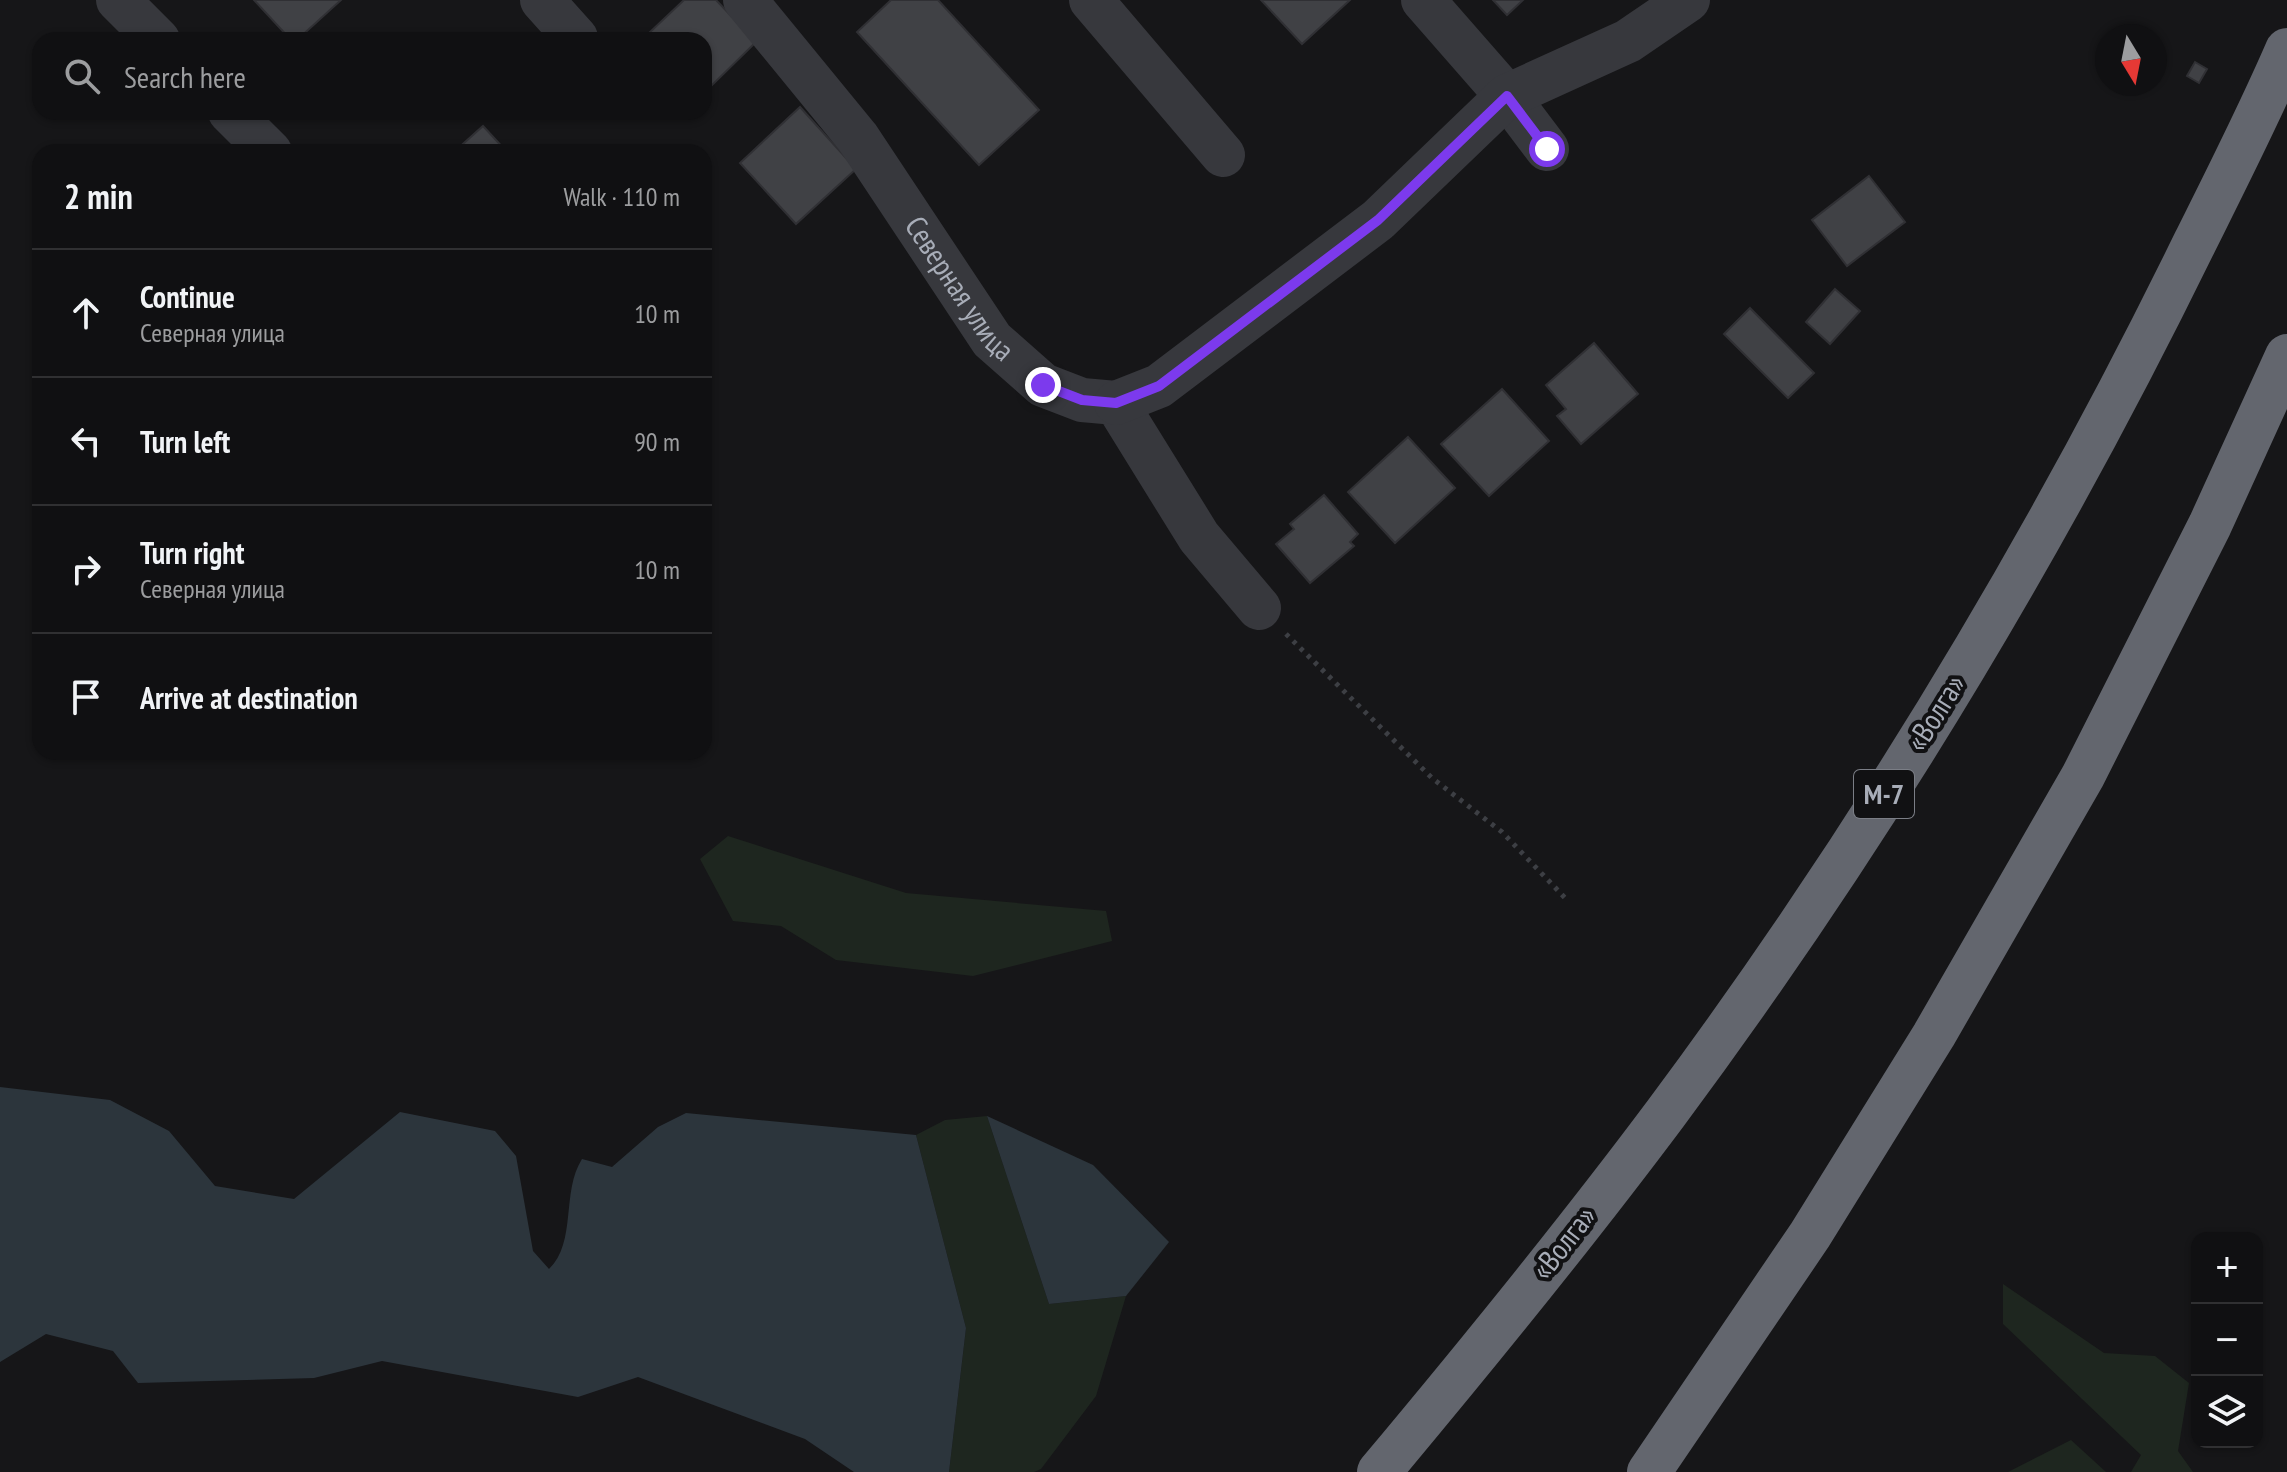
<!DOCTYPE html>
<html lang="en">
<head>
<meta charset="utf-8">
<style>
	body { margin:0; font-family:"PT Sans Narrow",sans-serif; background:#1e1e20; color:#f1f3f6 }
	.controls { position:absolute; right:24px; bottom:24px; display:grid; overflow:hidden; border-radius:16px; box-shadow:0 2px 6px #0004 }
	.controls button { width:72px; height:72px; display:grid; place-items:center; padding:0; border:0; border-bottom:2px solid #303032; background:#101012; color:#f1f3f6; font:40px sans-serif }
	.compass { position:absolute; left:2095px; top:24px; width:72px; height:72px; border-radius:50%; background:#101012; box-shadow:0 2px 6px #0004; rotate:170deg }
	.stop { position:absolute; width:24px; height:24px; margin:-18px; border:6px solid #7c3aed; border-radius:50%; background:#fff }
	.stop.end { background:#7c3aed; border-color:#fff; box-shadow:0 2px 8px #0008 }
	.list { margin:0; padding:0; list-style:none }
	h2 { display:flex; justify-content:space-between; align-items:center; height:104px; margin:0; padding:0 32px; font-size:34px }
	h2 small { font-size:26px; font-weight:400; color:#9c9d9f }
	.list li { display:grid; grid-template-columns:52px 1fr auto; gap:24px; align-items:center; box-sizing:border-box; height:128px; padding:0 32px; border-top:2px solid #303032 }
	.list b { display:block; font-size:30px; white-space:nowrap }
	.list p { margin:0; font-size:26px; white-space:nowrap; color:#9c9d9f }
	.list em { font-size:26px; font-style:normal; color:#9c9d9f }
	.icon { flex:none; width:44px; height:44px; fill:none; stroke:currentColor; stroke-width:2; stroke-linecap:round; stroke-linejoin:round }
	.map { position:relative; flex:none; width:2287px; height:1472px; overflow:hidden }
	.search { position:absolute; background:#101012; box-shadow:0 2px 6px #0004; left:32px; top:32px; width:680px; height:88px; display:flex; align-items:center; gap:20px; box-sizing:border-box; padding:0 28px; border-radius:24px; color:#9c9d9f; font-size:30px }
	.panel { position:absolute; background:#101012; box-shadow:0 2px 6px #0004; left:32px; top:144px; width:680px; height:616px; border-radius:24px }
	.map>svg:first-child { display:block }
</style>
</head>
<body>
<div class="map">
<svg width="2287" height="1472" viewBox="0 0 2287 1472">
	<rect width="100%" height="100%" fill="#161618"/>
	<g fill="#1e261f">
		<path d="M728,836L906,893L1106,911L1112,941L973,976L836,960L781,926L733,921L700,859Z"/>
		<path d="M987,1116L1049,1304L1126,1296L1096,1396L1041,1469L1034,1472H949L966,1328L916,1135L945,1120Z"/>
		<path d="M2003,1284L2104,1353L2155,1356L2189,1383L2178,1451L2193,1472H2131L2141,1455L2003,1324Z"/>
		<path d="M2071,1440L2106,1472H2008Z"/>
	</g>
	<g fill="#2c353c">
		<path d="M0,1087L110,1100L169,1131L215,1186L294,1199L400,1112L495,1131L516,1156L533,1251L549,1269C577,1242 561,1192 582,1159L612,1167L658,1127L686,1113L916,1135L966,1328L949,1472H854L805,1439L638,1377L578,1397L382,1361L314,1378L138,1383L113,1351L46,1334L0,1362Z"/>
		<path d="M987,1116L1093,1165L1169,1242L1126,1296L1049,1304Z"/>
	</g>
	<g fill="#404145" stroke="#303034" stroke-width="2">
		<path d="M254,0H341L297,40H291Z"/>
		<path d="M684,0H716L756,42L705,92L704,40H655L649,33Z"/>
		<path d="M891,0H938L1039,110L979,165L857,32Z"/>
		<path d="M1261,0H1350L1302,44Z"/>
		<path d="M1493,0H1523L1507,15Z"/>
		<path d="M2195,62L2207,69L2199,83L2187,76Z"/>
		<path d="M800,107L856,169L796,224L740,163Z"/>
		<path d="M483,126L507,152H454Z"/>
		<path d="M1869,176L1905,222L1847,266L1812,220Z"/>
		<path d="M1835,289L1860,311L1830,344L1806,322Z"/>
		<path d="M1750,308L1814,373L1788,398L1724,334Z"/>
		<path d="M1594,343L1638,394L1581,444L1557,416L1566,409L1546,385Z"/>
		<path d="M1502,389L1549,441L1489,496L1441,444Z"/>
		<path d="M1408,437L1455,488L1395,543L1348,492Z"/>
		<path d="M1324,495L1358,534L1350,542L1354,546L1310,583L1276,544L1294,529L1290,524Z"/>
	</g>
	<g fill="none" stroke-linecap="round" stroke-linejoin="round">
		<path stroke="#3d3f44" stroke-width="5" stroke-dasharray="4 6" stroke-linecap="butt" d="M1286,634L1432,778L1502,832L1567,900"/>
		<g stroke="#37383d" stroke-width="44">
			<path d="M118,0L158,40"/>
			<path d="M542,0L576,38"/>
			<path id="s1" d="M745,0L858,138L992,340L1043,385L1082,400L1116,403L1199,537L1259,608"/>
			<path d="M1091,0L1223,155"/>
			<path d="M1423,0L1507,96L1547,149"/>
			<path d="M230,112L270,152"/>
			<path d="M1116,403L1159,386L1378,220L1507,96L1628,41L1688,0"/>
		</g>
		<g stroke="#63666e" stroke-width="44">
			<path d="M1379,1472C1477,1355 1574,1236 1666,1113C1869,840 2046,547 2195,242C2227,178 2259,115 2287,50"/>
			<path d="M1649,1472L1810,1235L1934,1035L2083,776L2210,525L2287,356"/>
		</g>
	</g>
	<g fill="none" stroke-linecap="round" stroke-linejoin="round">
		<path stroke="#7c3aed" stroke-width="10" d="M1043,385L1082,400L1116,403L1159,386L1378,220L1507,96L1547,149"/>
	</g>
	<g text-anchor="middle" stroke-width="8" stroke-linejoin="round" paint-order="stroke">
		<rect fill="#111113" stroke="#7b7e86" stroke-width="2" x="1854" y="770" width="60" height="48" rx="6"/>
		<g font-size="28" font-weight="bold" fill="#a8adb8">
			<text x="1884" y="804">М-7</text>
		</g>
		<g font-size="30" fill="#a8adb8" stroke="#111113">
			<text dy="10" stroke="none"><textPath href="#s1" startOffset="360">Северная улица</textPath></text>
			<text transform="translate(1936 713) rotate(-58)" y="10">«Волга»</text>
			<text transform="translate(1564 1243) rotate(-52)" y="10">«Волга»</text>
		</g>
	</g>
</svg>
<div class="controls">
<button>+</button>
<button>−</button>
<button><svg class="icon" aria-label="layers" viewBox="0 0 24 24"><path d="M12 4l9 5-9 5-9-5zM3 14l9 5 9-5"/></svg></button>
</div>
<svg class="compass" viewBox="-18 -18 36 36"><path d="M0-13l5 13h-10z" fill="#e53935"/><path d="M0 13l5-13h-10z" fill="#9c9d9f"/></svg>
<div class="stop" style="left:1547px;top:149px"></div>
<div class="stop end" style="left:1043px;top:385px"></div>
<div class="search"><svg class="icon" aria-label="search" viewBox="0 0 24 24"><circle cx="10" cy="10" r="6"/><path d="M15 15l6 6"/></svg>Search here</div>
<section class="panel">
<h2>2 min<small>Walk · 110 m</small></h2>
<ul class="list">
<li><svg class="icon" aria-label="ahead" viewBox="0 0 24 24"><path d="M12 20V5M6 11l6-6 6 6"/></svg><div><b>Continue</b><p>Северная улица</p></div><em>10 m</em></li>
<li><svg class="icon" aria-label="left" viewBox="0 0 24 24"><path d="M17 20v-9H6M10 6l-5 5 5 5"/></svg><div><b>Turn left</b></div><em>90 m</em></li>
<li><svg class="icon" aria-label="right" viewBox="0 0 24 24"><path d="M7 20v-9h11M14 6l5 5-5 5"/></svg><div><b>Turn right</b><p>Северная улица</p></div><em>10 m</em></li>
<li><svg class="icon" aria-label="arrive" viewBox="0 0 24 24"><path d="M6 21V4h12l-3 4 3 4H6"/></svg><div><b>Arrive at destination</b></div></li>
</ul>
</section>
</div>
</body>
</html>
